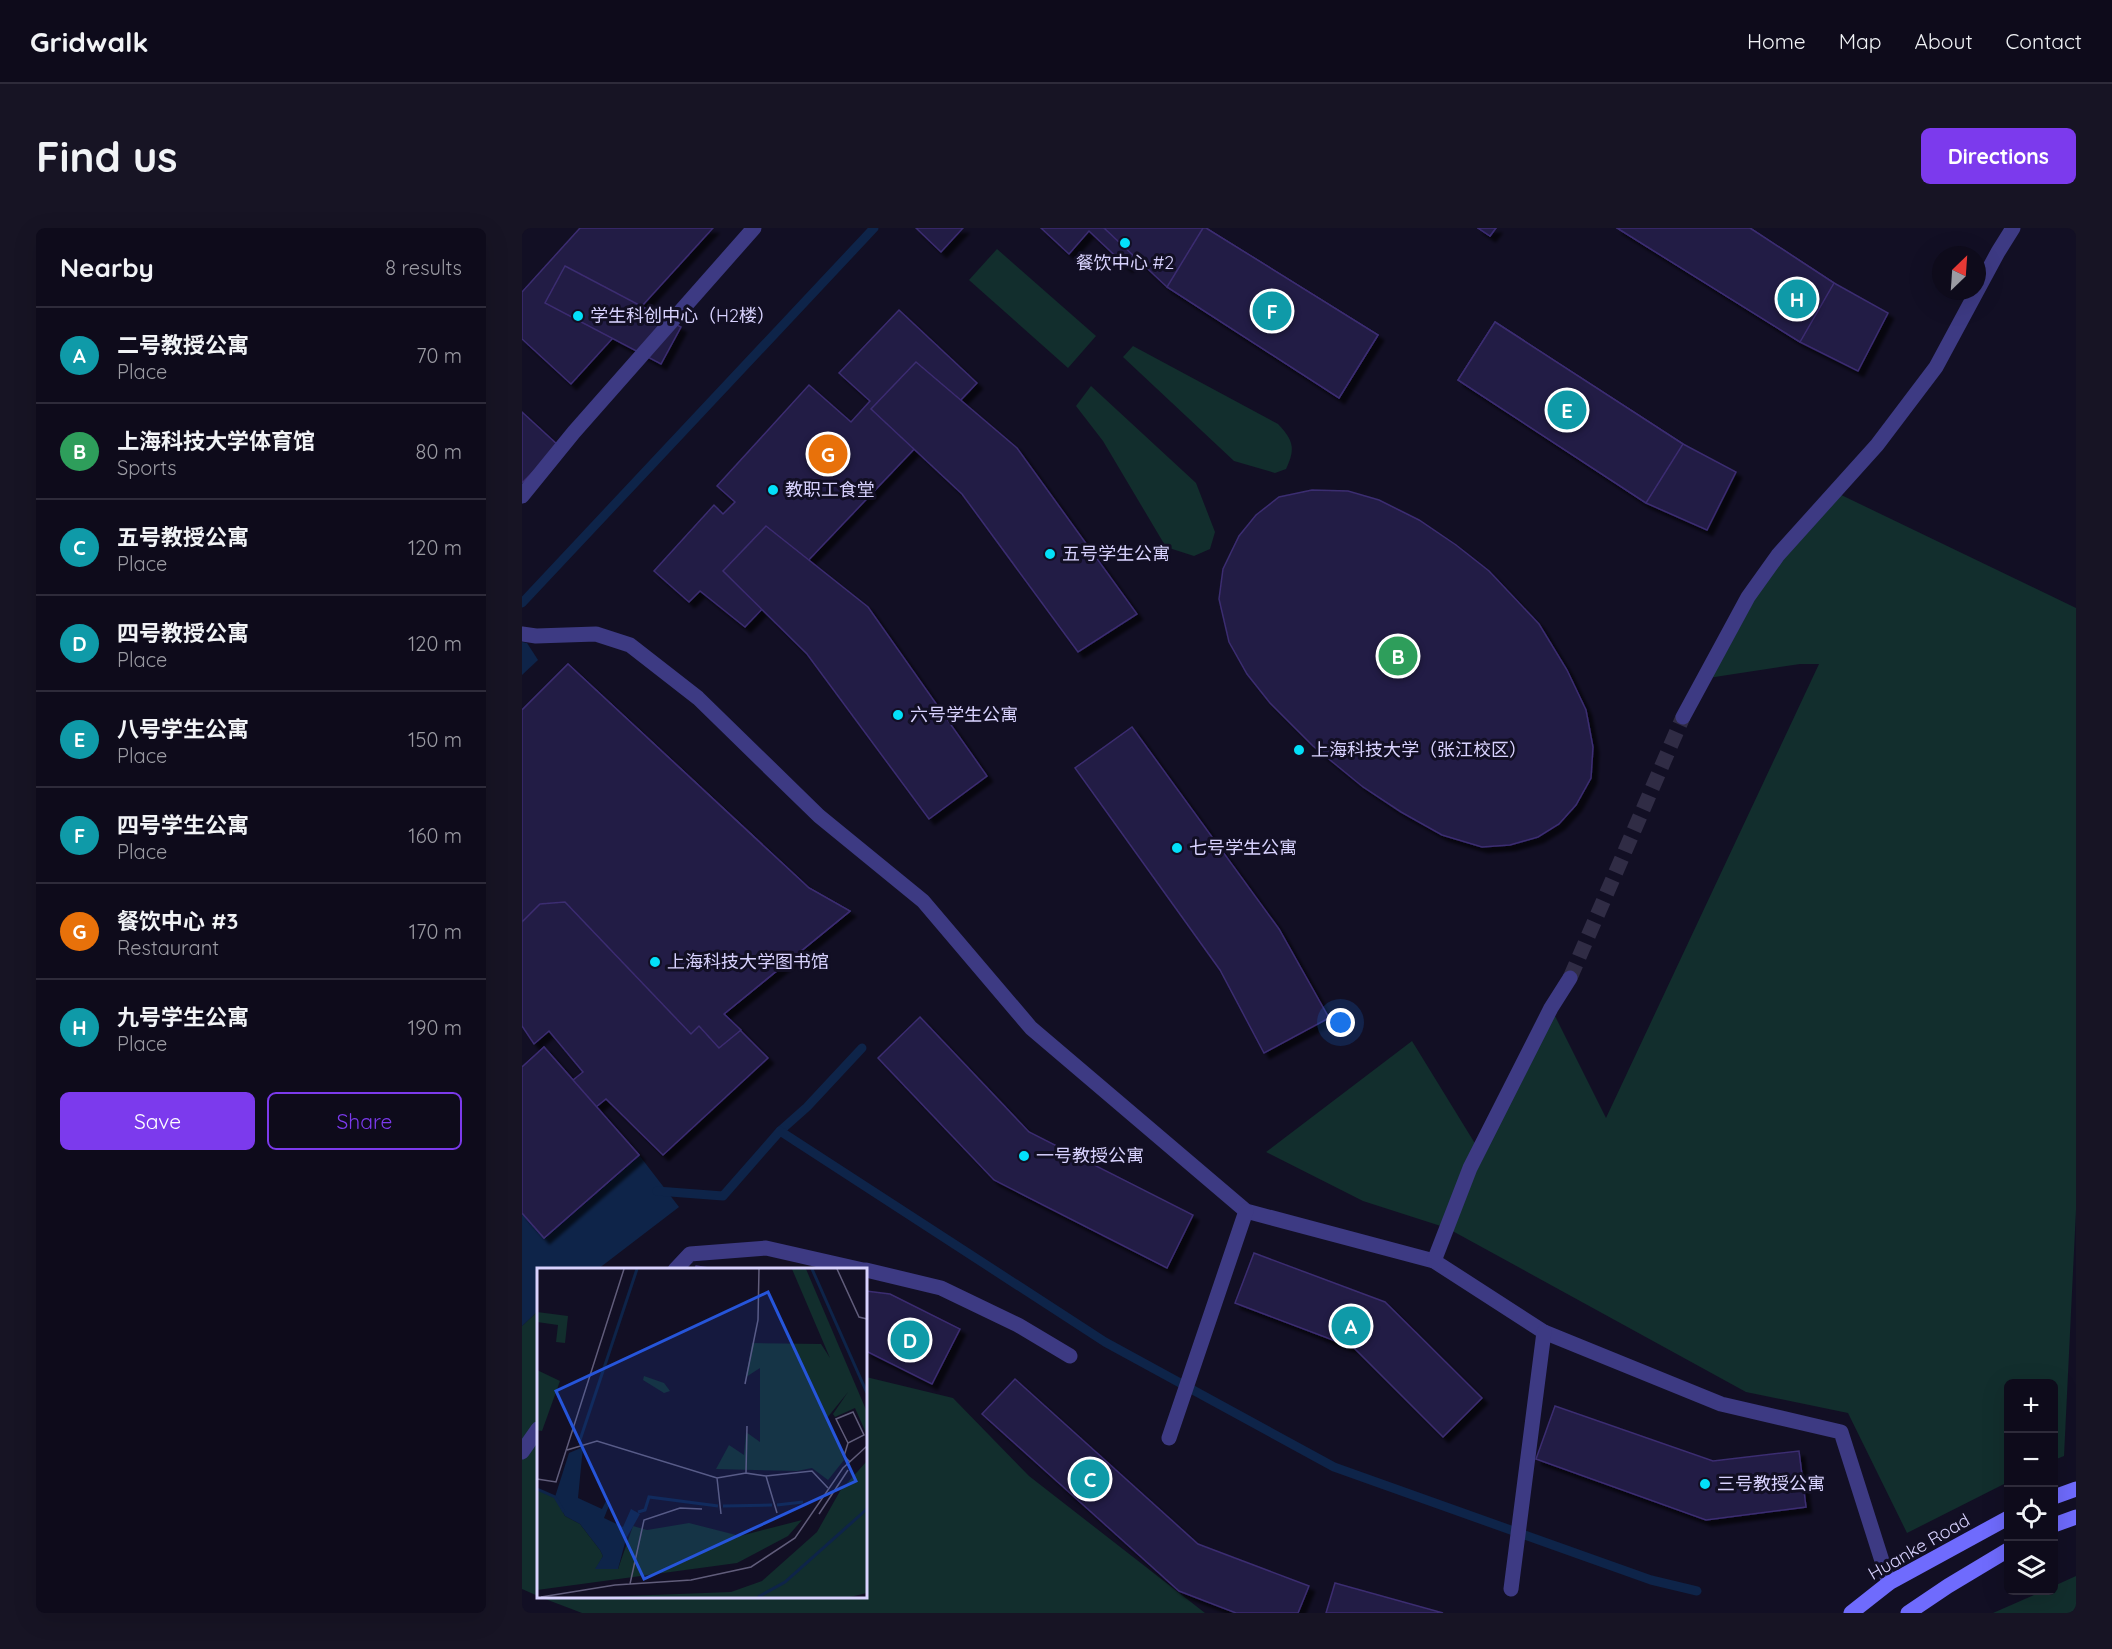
<!DOCTYPE html>
<html lang="en">
<head>
<meta charset="utf-8">
<style>
	body { margin:0; font-family:Quicksand,"Noto Sans SC",sans-serif; background:#171424; color:#f1f3f6 }
	.controls { position:absolute; right:18px; bottom:18px; display:grid; overflow:hidden; border-radius:9px; box-shadow:0 6px 24px #0002 }
	.controls button { width:54px; height:54px; display:grid; place-items:center; padding:0; border:0; border-bottom:2px solid #2e2b3a; background:#0e0b1b; color:#f1f3f6; font:30px sans-serif }
	.compass { position:absolute; left:1410px; top:18px; width:54px; height:54px; border-radius:50%; background:#0e0b1b; box-shadow:0 6px 24px #0002; rotate:25deg }
	.you { position:absolute; left:819px; top:795px; width:21px; height:21px; margin:-15px; border:4px solid #fff; border-radius:50%; background:#1a73e8; box-shadow:0 0 0 9px #1a73e833 }
	.badge { display:grid; place-items:center; width:39px; height:39px; border-radius:50%; background:#7c3aed; color:#fff; font-size:20px; font-weight:700 }
	.pin { position:absolute; translate:-50% -50%; border:3px solid #fff; box-shadow:0 2px 6px #0006 }
	.list { margin:0; padding:0; list-style:none }
	h2 { display:flex; justify-content:space-between; align-items:center; height:78px; margin:0; padding:0 24px; font-size:26px }
	h2 small { font-size:20px; font-weight:400; color:#9b9ba3 }
	.list li { display:grid; grid-template-columns:39px 1fr auto; gap:18px; align-items:center; box-sizing:border-box; height:96px; padding:0 24px; border-top:2px solid #2e2b3a }
	.list b { display:block; font-size:22px; white-space:nowrap }
	.list p { margin:0; font-size:20px; white-space:nowrap; color:#9b9ba3 }
	.list em { font-size:20px; font-style:normal; color:#9b9ba3 }
	.actions { display:flex; gap:12px; padding:18px 24px }
	.actions a { flex:1; padding:14px 0; border:2px solid #7c3aed; border-radius:9px; text-align:center; font-size:21px; color:#7c3aed }
	.actions .main { background:#7c3aed; color:#fff }
	.icon { flex:none; width:33px; height:33px; fill:none; stroke:currentColor; stroke-width:2; stroke-linecap:round; stroke-linejoin:round }
	.map { position:relative; flex:none; width:1554px; height:1385px; overflow:hidden; border-radius:9px }
	header { display:flex; align-items:center; gap:36px; box-sizing:border-box; height:84px; padding:0 30px; background:#0e0b1b; border-bottom:2px solid #2e2b3a }
	header strong { font-size:28px }
	nav { display:flex; gap:33px; margin-inline-start:auto; font-size:21px }
	.intro { display:flex; align-items:center; justify-content:space-between; box-sizing:border-box; height:144px; padding:0 36px }
	h1 { margin:0; font-size:42px }
	.button { padding:15px 27px; border-radius:9px; background:#7c3aed; color:#fff; font-size:21px; font-weight:700 }
	main { display:flex; gap:36px; padding:0 36px }
	aside { flex:1; background:#0e0b1b; border-radius:9px; box-shadow:0 6px 24px #0002 }
	.map>svg:first-child { display:block }
</style>
</head>
<body>
<header>
<strong>Gridwalk</strong>
<nav><a>Home</a><a>Map</a><a>About</a><a>Contact</a></nav>
</header>
<div class="intro"><h1>Find us</h1><a class="button">Directions</a></div>
<main>
<aside>
<h2>Nearby<small>8 results</small></h2>
<ul class="list">
<li><span class="badge" style="background:#0f9aa8">A</span><div><b>二号教授公寓</b><p>Place</p></div><em>70 m</em></li>
<li><span class="badge" style="background:#2e9e5b">B</span><div><b>上海科技大学体育馆</b><p>Sports</p></div><em>80 m</em></li>
<li><span class="badge" style="background:#0f9aa8">C</span><div><b>五号教授公寓</b><p>Place</p></div><em>120 m</em></li>
<li><span class="badge" style="background:#0f9aa8">D</span><div><b>四号教授公寓</b><p>Place</p></div><em>120 m</em></li>
<li><span class="badge" style="background:#0f9aa8">E</span><div><b>八号学生公寓</b><p>Place</p></div><em>150 m</em></li>
<li><span class="badge" style="background:#0f9aa8">F</span><div><b>四号学生公寓</b><p>Place</p></div><em>160 m</em></li>
<li><span class="badge" style="background:#e8710a">G</span><div><b>餐饮中心 #3</b><p>Restaurant</p></div><em>170 m</em></li>
<li><span class="badge" style="background:#0f9aa8">H</span><div><b>九号学生公寓</b><p>Place</p></div><em>190 m</em></li>
</ul>
<div class="actions"><a class="main">Save</a><a>Share</a></div>
</aside>
<div class="map">
<svg width="1554" height="1385" viewBox="0 0 1554 1385">
	<defs>
		<filter id="shadow"><feDropShadow dx="5.5" dy="5.5" stdDeviation="1.5" flood-color="#0009"/></filter>
	</defs>
	<rect width="100%" height="100%" fill="#120f24"/>
	<g fill="#122e2d">
		<path d="M475,21L574,108L546,140L447,52Z"/>
		<path d="M611,118L756,196C771,212 774,220 764,241L753,245L712,233L601,129Z"/>
		<path d="M569,158L674,255L693,304L688,321L672,328L644,319L581,213L554,178Z"/>
		<path d="M1313,264L1554,380V982L1542,1228L1532,1232V1156H1486V1254L1385,1305L1326,1185L1224,1164L925,1000L841,973L744,924L890,813L957,922L1029,780L1084,890L1297,436H1278L1186,450L1228,369Z"/>
		<path d="M16,1083V1368L0,1361V1098Z"/>
		<path d="M344,1149L431,1170L507,1248L683,1385H60L18,1369L344,1368Z"/>
		<path d="M1554,1348V1385H1471L1521,1363L1532,1362V1358Z"/>
	</g>
	<g fill="#0e2449">
		<path d="M0,414L5,415L16,432L0,447Z"/>
		<path d="M117,927L157,979L76,1041L16,1042V1083L0,1098V985L22,1010Z"/>
	</g>
	<g fill="none" stroke-linecap="round" stroke-linejoin="round">
		<g stroke="#0e2449" stroke-width="9">
			<path d="M0,375L352,0"/>
			<path d="M258,903L285,879L340,820"/>
			<path d="M135,963L201,968L258,903L583,1114L812,1239L1129,1352L1175,1363"/>
		</g>
	</g>
	<g fill="#241b45" stroke="#3b2d71" stroke-width="1.5" filter="url(#shadow)">
		<path d="M58,0H191L49,156L0,111V64Z"/>
		<path d="M394,0H441L419,24Z"/>
		<path d="M519,0H641L605,39L567,3L547,26Z"/>
		<path d="M582,0H684L856,107L817,170L645,59Z"/>
		<path d="M681,0H684L856,107L817,170L645,59Z"/>
		<path d="M956,0H974L968,8Z"/>
		<path d="M956,0H974L968,8Z"/>
		<path d="M1095,0H1228L1312,55L1366,85L1336,143L1278,114Z"/>
		<path d="M1095,0H1228L1312,55L1278,114Z"/>
		<path d="M43,38L159,99L139,136L23,75Z"/>
		<path d="M377,82L455,155L223,399L178,363L167,374L132,343L192,277L201,286L213,274L195,258L287,157L329,194L348,173L317,145Z"/>
		<path d="M973,94L1161,216L1214,244L1185,302L1124,275L936,152Z"/>
		<path d="M973,94L1161,216L1124,275L936,152Z"/>
		<path d="M394,134L495,220L615,386L556,424L440,266L349,181Z"/>
		<path d="M0,184L37,218L0,255Z"/>
		<path d="M790,262L826,263L857,272L897,292L934,317L967,343L1017,396L1045,442L1064,482L1071,519L1069,550L1054,577L1037,596L1016,609L988,617L960,619L920,607L879,584L841,559L791,518L748,475L725,446L707,414L697,371L701,341L717,308L734,287L757,269Z"/>
		<path d="M244,298L346,379L465,548L407,591L285,426L201,343Z"/>
		<path d="M46,436L287,660L328,683L202,786L246,830L141,927L84,871L74,879L117,927L22,1010L0,985V839L22,819L51,852L61,844L27,803L12,816L0,798V482Z"/>
		<path d="M46,436L287,660L328,683L202,786L219,802L197,820L177,798L169,806L43,674L18,676L0,694V482Z"/>
		<path d="M610,499L757,701L807,790L742,825L698,742L553,540Z"/>
		<path d="M398,789L507,904L671,987L645,1040L472,952L356,830Z"/>
		<path d="M22,819L117,927L22,1010L0,985V839Z"/>
		<path d="M732,1025L863,1074L960,1170L921,1209L832,1120L713,1075Z"/>
		<path d="M174,1038L199,1042H173Z"/>
		<path d="M344,1063L368,1066L438,1101L410,1156L344,1123Z"/>
		<path d="M493,1151L676,1316L787,1358L776,1385H714L657,1363L460,1186Z"/>
		<path d="M1033,1178L1191,1233L1277,1223L1284,1279L1184,1292L1014,1231Z"/>
		<path d="M813,1355L921,1385H804Z"/>
	</g>
	<g fill="none" stroke-linecap="round" stroke-linejoin="round">
		<path stroke="#302c45" stroke-width="15" stroke-dasharray="15 8" stroke-linecap="butt" d="M1048,750L1161,489"/>
		<g stroke="#3d3a83" stroke-width="15">
			<path d="M0,268L52,204L232,0"/>
			<path d="M0,406L14,408L74,406L108,417L176,470L297,588L401,673L509,800L724,983L912,1033"/>
			<path d="M1161,489L1226,369L1256,327L1355,217L1414,139L1476,24L1491,0"/>
			<path d="M1048,750L1029,780L948,940L912,1033L1022,1104L1199,1176L1319,1204L1367,1355"/>
			<path d="M153,1042L168,1026L244,1020L341,1042"/>
			<path d="M344,1042L419,1060L496,1097L548,1128"/>
			<path d="M647,1210L724,983"/>
			<path d="M0,1224L16,1201"/>
			<path d="M989,1361L1022,1104"/>
		</g>
		<g stroke="#6f6bfd" stroke-width="15">
			<path d="M1532,1269L1554,1261"/>
			<path d="M1532,1297L1554,1289"/>
			<path d="M1329,1385L1367,1355L1486,1290"/>
			<path d="M1386,1385L1426,1358L1486,1322"/>
		</g>
	</g>
	<g fill="#03e0f9" stroke="#120f24" stroke-width="2">
		<circle cx="603" cy="15" r="6"/>
		<circle cx="56" cy="88" r="6"/>
		<circle cx="251" cy="262" r="6"/>
		<circle cx="528" cy="326" r="6"/>
		<circle cx="376" cy="487" r="6"/>
		<circle cx="777" cy="522" r="6"/>
		<circle cx="655" cy="620" r="6"/>
		<circle cx="133" cy="734" r="6"/>
		<circle cx="502" cy="928" r="6"/>
		<circle cx="1183" cy="1256" r="6"/>
	</g>
	<g text-anchor="middle" stroke-width="6" stroke-linejoin="round" paint-order="stroke">
		<g font-size="18" fill="#d8d2fe" stroke="#120f24" text-anchor="start">
			<text x="603" y="41" text-anchor="middle">餐饮中心 #2</text>
			<text x="68" y="94">学生科创中心（H2楼）</text>
			<text x="263" y="268">教职工食堂</text>
			<text x="540" y="332">五号学生公寓</text>
			<text x="388" y="493">六号学生公寓</text>
			<text x="789" y="528">上海科技大学（张江校区）</text>
			<text x="667" y="626">七号学生公寓</text>
			<text x="145" y="740">上海科技大学图书馆</text>
			<text x="514" y="934">一号教授公寓</text>
			<text x="1195" y="1262">三号教授公寓</text>
		</g>
		<g font-size="18" fill="#d8d2fe" stroke="#120f24">
			<text transform="translate(1397 1319) rotate(-30)" y="6">Huanke Road</text>
		</g>
	</g>
	<g transform="translate(15 1040)">
		<rect width="330" height="330" fill="#120f24"/>
		<path d="M255,1H269L330,144V167L318,140L298,149L296,146L311,124L290,150L307,192L291,212L275,200L260,203L179,201L192,177L207,187L209,164L223,174V100L209,109L215,75L284,76L293,90ZM0,44L31,48L28,75L19,74L21,57L0,54ZM0,102L23,113L5,163L0,162ZM107,108L127,115L133,123L127,125L106,112ZM330,193V325L313,329H64L194,324L225,313L280,264L303,223ZM0,221L18,229L28,248L43,256L63,282L66,288L59,301H81L96,258L110,262L152,255L203,268L265,252L251,268L200,295L0,322Z" fill="#122e2d"/>
		<path d="M46,179L41,230L65,241L69,233L73,235L67,250L86,259L94,241L103,246L89,271L81,301H58L66,288L63,282L43,256L28,248L18,229L32,185Z" fill="#0e2449"/>
		<path fill="none" stroke="#0e2449" stroke-width="3" d="M275,1L330,125M42,175L100,1M0,221L18,229L27,244M240,237L266,234M186,238L235,237M101,244L108,242L112,229L181,238M221,329L248,314L330,241"/>
		<path fill="none" stroke="#615d7b" stroke-width="1.5" d="M300,1L322,49L330,51M208,116L221,52L222,1M210,158L209,205L229,208L275,203L291,220M311,175L299,151L316,144L327,167L311,175L307,188L313,194M30,182L60,173L180,210L209,205M229,208L240,245M180,210L184,246M0,211L19,214L87,1M282,246L311,202M93,316L107,252L143,240L165,241M4,329L78,317L154,312L214,299L258,270L306,200L330,178"/>
		<path fill="#2655da" fill-opacity="0.15" stroke="#2655da" stroke-width="3" d="M231,24L319,213L107,311L19,123Z"/>
		<rect width="330" height="330" fill="none" stroke="#d8d2fe" stroke-width="3"/>
	</g>
</svg>
<div class="controls">
<button>+</button>
<button>−</button>
<button><svg class="icon" aria-label="locate" viewBox="0 0 24 24"><circle cx="12" cy="12" r="6"/><path d="M12 2v4M12 18v4M2 12h4M18 12h4"/></svg></button>
<button><svg class="icon" aria-label="layers" viewBox="0 0 24 24"><path d="M12 4l9 5-9 5-9-5zM3 14l9 5 9-5"/></svg></button>
</div>
<svg class="compass" viewBox="-18 -18 36 36"><path d="M0-13l5 13h-10z" fill="#e53935"/><path d="M0 13l5-13h-10z" fill="#9b9ba3"/></svg>
<div class="you"></div>
<div class="pin badge" style="left:829px;top:1098px;background:#0f9aa8">A</div>
<div class="pin badge" style="left:876px;top:428px;background:#2e9e5b">B</div>
<div class="pin badge" style="left:568px;top:1251px;background:#0f9aa8">C</div>
<div class="pin badge" style="left:388px;top:1112px;background:#0f9aa8">D</div>
<div class="pin badge" style="left:1045px;top:182px;background:#0f9aa8">E</div>
<div class="pin badge" style="left:750px;top:83px;background:#0f9aa8">F</div>
<div class="pin badge" style="left:306px;top:226px;background:#e8710a">G</div>
<div class="pin badge" style="left:1275px;top:71px;background:#0f9aa8">H</div>
</div>
</main>
</body>
</html>
